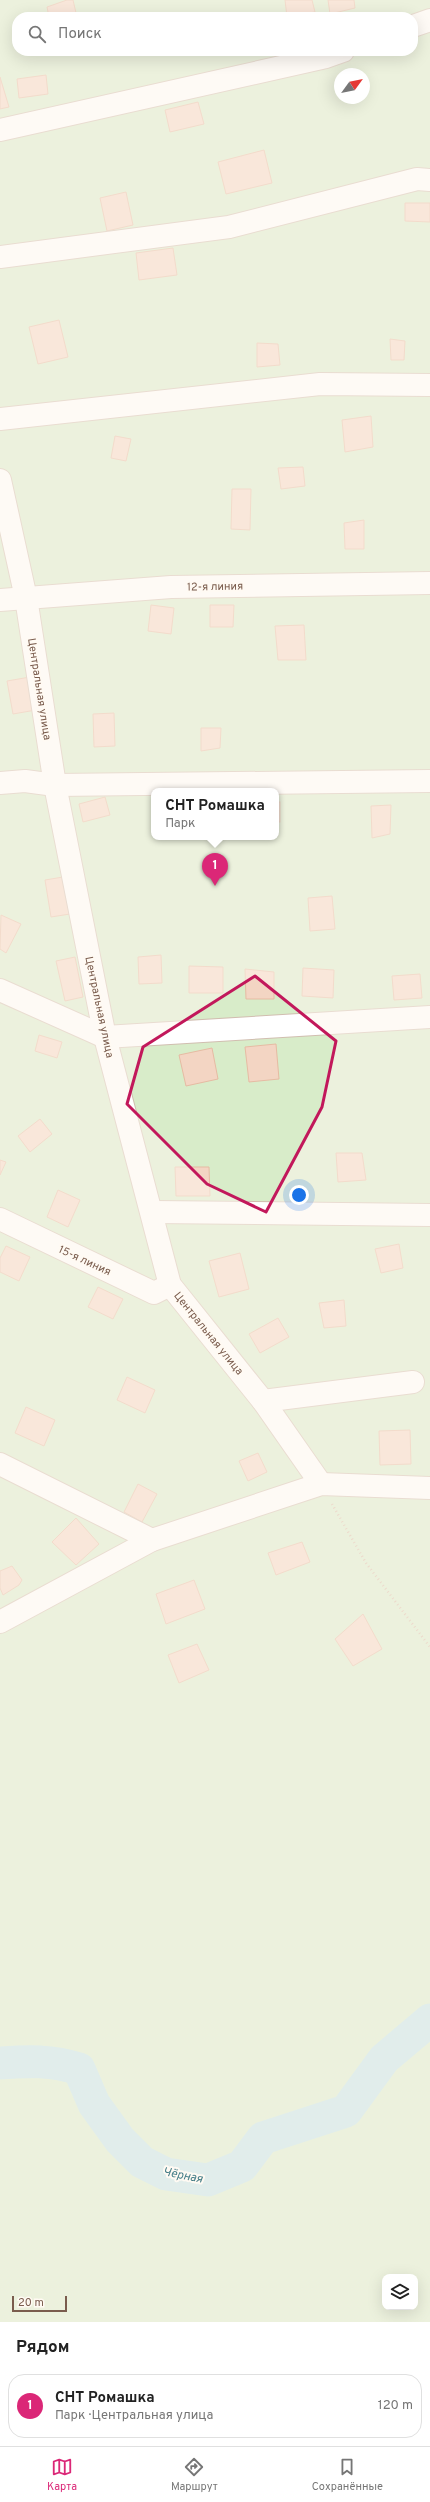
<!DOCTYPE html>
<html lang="ru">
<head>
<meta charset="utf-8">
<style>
	body { margin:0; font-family:Overpass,sans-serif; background:#f2f2f2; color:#222 }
	.controls { position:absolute; right:12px; bottom:12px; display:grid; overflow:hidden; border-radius:8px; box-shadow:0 4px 16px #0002 }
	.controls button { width:36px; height:36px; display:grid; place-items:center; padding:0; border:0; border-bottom:1px solid #e0e0e0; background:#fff; color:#222; font:20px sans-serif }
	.compass { position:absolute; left:334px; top:68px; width:36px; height:36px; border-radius:50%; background:#fff; box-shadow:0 4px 16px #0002; rotate:57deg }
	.scale { position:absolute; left:12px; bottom:10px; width:55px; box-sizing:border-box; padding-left:4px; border:2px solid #7a5c4d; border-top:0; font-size:11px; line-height:14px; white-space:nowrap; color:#7a5c4d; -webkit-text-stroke:3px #fffaf3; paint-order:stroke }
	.you { position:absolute; left:299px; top:1195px; width:14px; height:14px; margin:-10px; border:3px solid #fff; border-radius:50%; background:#1a73e8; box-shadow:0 0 0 6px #1a73e833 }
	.badge { display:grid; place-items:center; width:26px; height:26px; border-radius:50%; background:#db2777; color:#fff; font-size:13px; font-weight:700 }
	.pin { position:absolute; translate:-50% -33px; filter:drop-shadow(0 1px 2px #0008) }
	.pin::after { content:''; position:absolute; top:21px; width:14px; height:12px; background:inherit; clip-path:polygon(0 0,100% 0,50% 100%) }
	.popup { position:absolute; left:151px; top:788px; width:128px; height:52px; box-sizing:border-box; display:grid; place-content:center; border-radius:8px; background:#fff; filter:drop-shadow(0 1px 3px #0005); font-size:13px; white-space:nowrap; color:#767676 }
	.popup b { font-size:15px; color:#222 }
	.popup::after { content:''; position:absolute; left:50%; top:100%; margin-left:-8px; border:8px solid transparent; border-top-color:#fff }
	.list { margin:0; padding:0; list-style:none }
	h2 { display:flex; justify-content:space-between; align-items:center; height:52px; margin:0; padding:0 16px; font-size:17px }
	h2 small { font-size:13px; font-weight:400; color:#767676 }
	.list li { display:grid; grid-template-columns:26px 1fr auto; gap:12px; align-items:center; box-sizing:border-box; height:64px; margin:0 8px 8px; padding:0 8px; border:1px solid #e0e0e0; border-radius:16px }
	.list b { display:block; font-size:15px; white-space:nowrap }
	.list p { margin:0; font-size:13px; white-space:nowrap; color:#767676 }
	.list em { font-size:13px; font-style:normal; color:#767676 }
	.icon { flex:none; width:22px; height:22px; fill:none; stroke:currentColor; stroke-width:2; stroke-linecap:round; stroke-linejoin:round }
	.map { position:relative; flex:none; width:430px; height:2322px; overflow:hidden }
	.search { position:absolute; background:#fff; box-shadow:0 4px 16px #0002; left:12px; right:12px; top:12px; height:44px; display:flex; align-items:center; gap:10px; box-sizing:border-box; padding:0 14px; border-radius:16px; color:#767676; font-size:15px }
	.sheet { height:124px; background:#fff }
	nav { display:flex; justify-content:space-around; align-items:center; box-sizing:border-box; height:56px; border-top:1px solid #e0e0e0; background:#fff; font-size:11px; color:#767676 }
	nav a { display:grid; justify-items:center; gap:2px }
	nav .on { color:#db2777 }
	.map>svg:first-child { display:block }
</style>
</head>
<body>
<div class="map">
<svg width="430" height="2322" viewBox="0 0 430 2322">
	<rect width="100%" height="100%" fill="#fdf6ec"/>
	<path fill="#d8ecc9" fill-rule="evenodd" d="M0,0H430V2322H0ZM17,17H413V51H17ZM340,74H364V98H340ZM154,791H276V837H154ZM385,2277H415V2307H385Z"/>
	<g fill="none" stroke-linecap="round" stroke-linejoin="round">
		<path stroke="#bfe3e8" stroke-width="33" d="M0,2063C28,2061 52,2060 79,2069L94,2104L120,2140L142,2162L166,2174L208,2180L242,2166L263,2138L346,2111L384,2059L430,2020"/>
	</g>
	<g fill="#f3d5c3" stroke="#e6bba3">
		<path d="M67,0H73L77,17H49L47,7Z"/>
		<path d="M285,0H312L315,12L287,17Z"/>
		<path d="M328,0H354L355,8L330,14Z"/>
		<path d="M46,75L48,94L19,98L17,79Z"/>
		<path d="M0,77L9,107L0,109Z"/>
		<path d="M198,102L204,124L170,132L165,110Z"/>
		<path d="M264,150L272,183L226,194L218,162Z"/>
		<path d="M126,192L133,225L107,231L100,198Z"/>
		<path d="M405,203H430V222L405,221Z"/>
		<path d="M173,248L177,275L139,280L136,253Z"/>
		<path d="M59,320L68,357L38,364L29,327Z"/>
		<path d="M390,339L405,341L404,360H391Z"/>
		<path d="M257,343L278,344L280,365L257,367Z"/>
		<path d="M371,416L373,447L345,452L342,420Z"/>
		<path d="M115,436L131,439L126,461L111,458Z"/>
		<path d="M303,467L305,486L281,489L278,468Z"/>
		<path d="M232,489H251L250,530L231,529Z"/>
		<path d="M364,520V549H345L344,523Z"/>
		<path d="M151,605L174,608L171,634L148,631Z"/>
		<path d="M210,605H234L233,627H210Z"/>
		<path d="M304,625L306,660H278L275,626Z"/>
		<path d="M30,677L36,710L13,714L7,681Z"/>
		<path d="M114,713L115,746L94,747L93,714Z"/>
		<path d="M201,728H221L220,748L201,751Z"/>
		<path d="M105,797L110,815L83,822L79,804Z"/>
		<rect x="276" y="802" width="4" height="20"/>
		<path d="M391,805L390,834L372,838L371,806Z"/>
		<path d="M63,877L70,914L51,917L45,880Z"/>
		<path d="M332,896L335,929L310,931L308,898Z"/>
		<path d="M1,915L21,924L6,953L0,949Z"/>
		<path d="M161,955L162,983L139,984L138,957Z"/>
		<path d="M75,957L83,997L65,1001L56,961Z"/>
		<path d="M189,966L223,967V993H189Z"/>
		<path d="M303,968L334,970L333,998L302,996Z"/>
		<path d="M245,969L274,972V999H246Z"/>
		<path d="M420,974L422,998L394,1000L392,976Z"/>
		<path d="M39,1035L62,1042L57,1058L35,1051Z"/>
		<path d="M276,1044L279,1079L249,1082L245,1047Z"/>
		<path d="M212,1048L218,1079L186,1086L179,1055Z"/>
		<path d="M40,1119L52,1134L30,1152L18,1136Z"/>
		<path d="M336,1153H362L366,1180L338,1182Z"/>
		<path d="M0,1160L6,1162L0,1175Z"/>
		<path d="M175,1167H209L210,1196H176Z"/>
		<path d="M58,1190L80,1200L68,1227L47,1217Z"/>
		<path d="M399,1244L403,1268L381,1273L375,1249Z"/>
		<path d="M6,1246L30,1257L19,1281L0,1272V1258Z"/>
		<path d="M240,1253L249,1289L219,1297L209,1261Z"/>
		<path d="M98,1287L123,1299L113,1319L88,1307Z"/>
		<path d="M344,1300L346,1326L324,1328L319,1303Z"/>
		<path d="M278,1318L289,1337L260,1353L249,1334Z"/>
		<path d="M127,1377L155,1390L145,1413L117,1400Z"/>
		<path d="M26,1407L55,1420L44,1446L15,1433Z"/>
		<path d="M410,1430L411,1464L380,1465L379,1431Z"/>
		<path d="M258,1453L267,1472L248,1481L239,1461Z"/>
		<path d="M138,1484L157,1494L142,1522L124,1512Z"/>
		<path d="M76,1518L99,1544L76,1565L52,1542Z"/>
		<path d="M302,1542L310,1562L276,1575L268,1553Z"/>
		<path d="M12,1566L22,1580L19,1585L3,1595L0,1588V1571Z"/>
		<path d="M194,1580L205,1609L166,1624L156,1594Z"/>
		<path d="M363,1614L382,1649L353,1666L335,1639Z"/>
		<path d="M197,1644L209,1670L179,1683L168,1655Z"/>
	</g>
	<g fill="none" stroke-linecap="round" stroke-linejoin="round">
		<defs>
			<g id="street">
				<path d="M413,26L430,20"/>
				<path d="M0,130L326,57L343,51"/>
				<path d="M0,257L229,227L417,179L430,180"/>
				<path d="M0,419L320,384L430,385"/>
				<path d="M0,480L26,598L55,785L105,1037L170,1285L263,1401L321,1484"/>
				<path d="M0,600L171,587L430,583"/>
				<path d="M0,783L25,781L55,785L430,781"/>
				<path d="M0,990L105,1037L430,1017"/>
				<path d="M152,1212L430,1215"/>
				<path d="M0,1219L154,1293L170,1285"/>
				<path d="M263,1401L413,1382"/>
				<path d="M0,1464L152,1540"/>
				<path d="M0,1622L152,1540L321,1484L430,1488"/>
			</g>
		</defs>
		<use href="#street" stroke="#d1beb0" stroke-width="24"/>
		<path stroke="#d9b8a5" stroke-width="2.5" stroke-dasharray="1 3" stroke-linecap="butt" d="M332,1504L366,1563L430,1647"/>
		<use href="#street" stroke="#fff" stroke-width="22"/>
	</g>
	<path d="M0 0H430V2322H0ZM255,976L336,1041L322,1107L266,1212L207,1184L127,1104L143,1047Z" fill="#fdf6ec" fill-opacity=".55" fill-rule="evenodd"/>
	<path fill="none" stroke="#c2185b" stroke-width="3" stroke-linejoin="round" d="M255,976L336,1041L322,1107L266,1212L207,1184L127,1104L143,1047Z"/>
	<g text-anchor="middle" stroke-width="4" stroke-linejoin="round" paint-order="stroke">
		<g font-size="11" fill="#7a5c4d" stroke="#fffaf3">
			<text transform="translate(215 586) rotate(-1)" y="4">12-я линия</text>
			<text transform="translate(40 689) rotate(81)" y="4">Центральная улица</text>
			<text transform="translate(100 1007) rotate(78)" y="4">Центральная улица</text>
			<text transform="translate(85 1260) rotate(25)" y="4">15-я линия</text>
			<text transform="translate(209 1333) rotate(51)" y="4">Центральная улица</text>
		</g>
		<g font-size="12" font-style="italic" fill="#437c86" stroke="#fffaf3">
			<text transform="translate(183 2175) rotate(11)" y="4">Чёрная</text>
		</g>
	</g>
</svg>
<div class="controls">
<button><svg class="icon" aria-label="layers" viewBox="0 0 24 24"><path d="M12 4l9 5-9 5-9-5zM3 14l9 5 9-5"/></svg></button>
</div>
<svg class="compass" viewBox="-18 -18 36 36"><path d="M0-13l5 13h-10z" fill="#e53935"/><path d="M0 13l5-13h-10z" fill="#767676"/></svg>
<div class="scale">20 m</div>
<div class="you"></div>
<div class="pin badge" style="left:215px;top:886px">1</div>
<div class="popup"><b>СНТ Ромашка</b>Парк</div>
<div class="search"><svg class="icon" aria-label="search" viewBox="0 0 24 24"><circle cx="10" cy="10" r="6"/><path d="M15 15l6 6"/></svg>Поиск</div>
</div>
<section class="sheet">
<h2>Рядом<small></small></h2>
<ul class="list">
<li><span class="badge">1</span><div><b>СНТ Ромашка</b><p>Парк · Центральная улица</p></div><em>120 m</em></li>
</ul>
</section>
<nav>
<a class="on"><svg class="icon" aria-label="map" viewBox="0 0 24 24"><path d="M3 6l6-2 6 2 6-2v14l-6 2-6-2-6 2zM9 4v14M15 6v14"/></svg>Карта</a>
<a><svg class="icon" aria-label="directions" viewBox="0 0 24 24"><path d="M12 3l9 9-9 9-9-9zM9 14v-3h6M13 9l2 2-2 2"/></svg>Маршрут</a>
<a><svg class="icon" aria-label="saved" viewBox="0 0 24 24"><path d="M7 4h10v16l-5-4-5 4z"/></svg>Сохранённые</a>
</nav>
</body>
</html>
